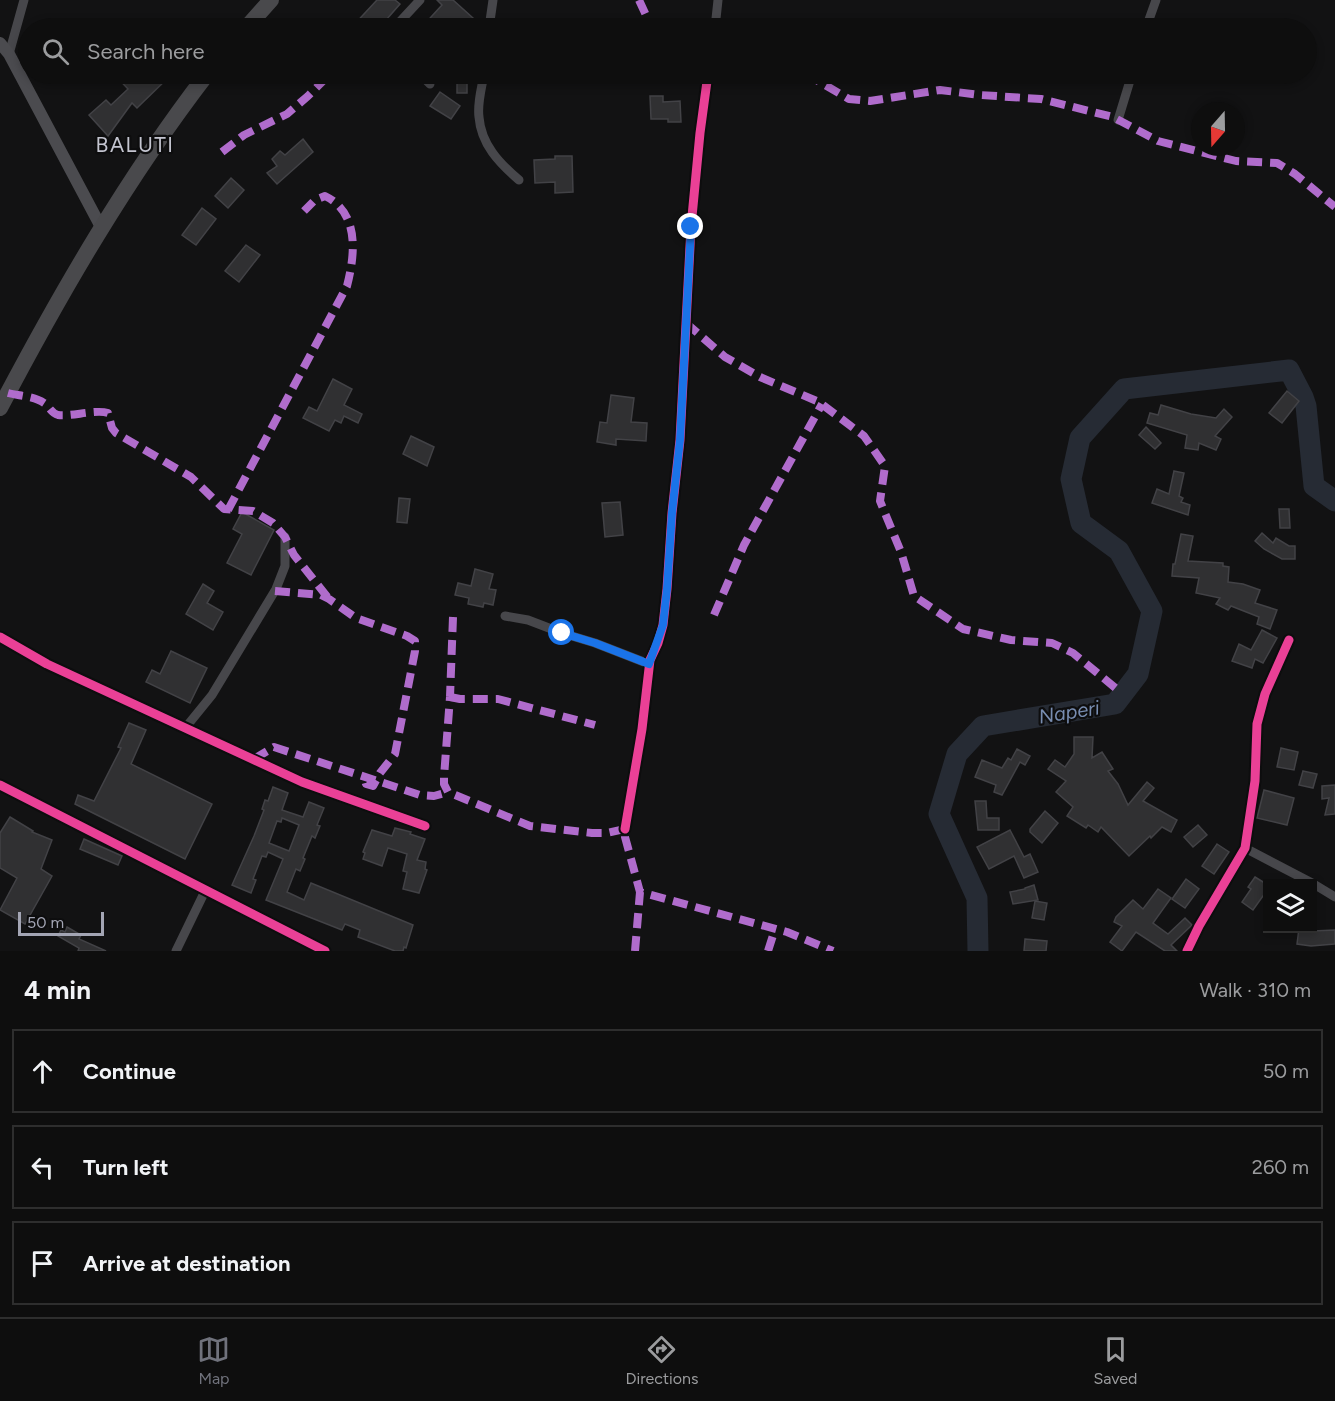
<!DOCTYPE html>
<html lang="en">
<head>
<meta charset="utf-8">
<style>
	body { margin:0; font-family:Figtree,sans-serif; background:#171717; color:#f1f3f6 }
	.controls { position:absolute; right:18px; bottom:18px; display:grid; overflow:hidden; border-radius:0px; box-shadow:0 3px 9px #0003 }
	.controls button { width:54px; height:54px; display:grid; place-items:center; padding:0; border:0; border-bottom:2px solid #2e2e2e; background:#0e0e0e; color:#f1f3f6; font:30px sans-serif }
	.compass { position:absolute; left:1191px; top:102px; width:54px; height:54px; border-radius:50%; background:#0e0e0e; box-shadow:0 3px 9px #0003; rotate:200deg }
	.scale { position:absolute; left:18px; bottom:15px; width:86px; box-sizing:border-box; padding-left:6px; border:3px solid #a3a5b4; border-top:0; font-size:16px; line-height:21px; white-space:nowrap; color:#a3a5b4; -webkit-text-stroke:4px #0d0d0e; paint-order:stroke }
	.stop { position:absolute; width:18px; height:18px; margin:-14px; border:4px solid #1a73e8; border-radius:50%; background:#fff }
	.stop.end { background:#1a73e8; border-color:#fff; box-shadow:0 2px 6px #0008 }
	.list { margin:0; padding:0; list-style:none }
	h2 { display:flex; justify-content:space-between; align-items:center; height:78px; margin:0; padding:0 24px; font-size:26px }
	h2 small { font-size:20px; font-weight:400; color:#9b9c9e }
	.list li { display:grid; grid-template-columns:39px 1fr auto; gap:18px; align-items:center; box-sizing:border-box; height:84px; margin:0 12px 12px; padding:0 12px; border:2px solid #2e2e2e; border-radius:0px }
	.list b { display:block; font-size:22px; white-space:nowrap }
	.list em { font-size:20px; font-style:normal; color:#9b9c9e }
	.icon { flex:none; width:33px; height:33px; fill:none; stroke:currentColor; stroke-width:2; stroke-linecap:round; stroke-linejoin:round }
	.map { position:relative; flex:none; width:1335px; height:951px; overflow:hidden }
	.search { position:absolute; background:#0e0e0e; box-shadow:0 3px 9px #0003; left:18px; right:18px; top:18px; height:66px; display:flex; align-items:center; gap:15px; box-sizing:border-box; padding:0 21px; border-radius:33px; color:#9b9c9e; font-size:22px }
	.sheet { height:366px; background:#0e0e0e }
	nav { display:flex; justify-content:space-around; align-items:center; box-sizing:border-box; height:84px; border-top:2px solid #2e2e2e; background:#0e0e0e; font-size:16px; color:#9b9c9e }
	nav a { display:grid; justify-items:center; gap:3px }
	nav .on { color:#70727c }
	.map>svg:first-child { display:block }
</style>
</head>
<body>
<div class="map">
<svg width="1335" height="951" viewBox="0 0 1335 951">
	<rect width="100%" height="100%" fill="#121213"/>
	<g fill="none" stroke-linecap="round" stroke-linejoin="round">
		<path stroke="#262b34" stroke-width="21" d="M978,951L977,898L939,814L957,754L983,726L1115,704L1138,674L1152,611L1119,551L1081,523L1071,479L1080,438L1124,389L1289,370L1303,397L1306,406L1314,486L1335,501"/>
	</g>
	<g fill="#303032" stroke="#424246" stroke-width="1.5" fill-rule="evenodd">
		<path d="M377,0H395L400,4L379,28H351Z"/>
		<path d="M437,0H453L473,18L465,26L459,20L451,28H421L442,5Z"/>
		<path d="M114,74H172L137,108L132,103L108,136L89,115L106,100L111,105L128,89Z"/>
		<rect x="457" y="74" width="10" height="19"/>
		<path d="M440,92L460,106L451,119L430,106Z"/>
		<path d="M650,96H663V102L680,101L681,122H668V119H651Z"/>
		<path d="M303,139L313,152L277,184L267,173L277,166L272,159L280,151L285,155Z"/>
		<path d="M555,156H572L573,192L555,193V182L535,183L534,160L555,159Z"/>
		<path d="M231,178L244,190L228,208L215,196Z"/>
		<path d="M202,208L216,219L196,245L182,235Z"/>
		<path d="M246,245L260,255L239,282L225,271Z"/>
		<path d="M333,379L352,389L344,405L362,414L358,423L344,416L341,423L335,420L329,431L303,418L309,407L317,411Z"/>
		<path d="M1287,391L1299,401L1282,423L1269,413Z"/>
		<path d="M611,395L634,398L631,422L647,423L646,441L616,439V445L597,442L600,422L607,423Z"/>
		<path d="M1161,405L1191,414L1216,418L1224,409L1232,417L1215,436L1221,439L1216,450L1199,443L1198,450L1185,448L1187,435L1147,423L1150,413L1158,415Z"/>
		<path d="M1146,427L1161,443L1155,449L1139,435Z"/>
		<path d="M411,436L434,447L427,466L403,454Z"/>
		<path d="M1174,471L1184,473L1179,496L1183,498L1181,502L1190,505L1188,515L1152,503L1157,489L1169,494Z"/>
		<path d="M399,498L410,499L407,523L397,522Z"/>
		<path d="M620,502L623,535L605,537L602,503Z"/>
		<path d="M1279,509H1289L1290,528H1280Z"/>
		<path d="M242,512L274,530L251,575L227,563L242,534L233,529Z"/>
		<path d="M1262,533L1273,543L1276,538L1289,546H1295V559H1282L1264,549L1255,541Z"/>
		<path d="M1181,534L1193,536L1188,561L1223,563V566L1229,567L1228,582L1243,584L1260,590L1255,603L1277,610L1270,629L1257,624L1259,617L1231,606L1228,610L1216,604L1220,598L1196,593L1199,578L1172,576L1173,564H1175Z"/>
		<path d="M475,569L493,574L489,589L496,590L493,605L484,603L483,607L468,604L469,598L455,595L458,583L471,586Z"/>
		<path d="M203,584L214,591L207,603L223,612L213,630L186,614Z"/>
		<path d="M1262,630L1277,638L1263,663L1255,659L1252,668L1232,661L1239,644L1251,650Z"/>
		<path d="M171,651L207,668L190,703L146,682L152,670L160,674Z"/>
		<path d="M129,723L146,730L131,764L212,804L185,859L75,804L78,795L94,801L121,748L118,747Z"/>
		<path d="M1074,737H1093L1092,758L1102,752L1113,769L1108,771L1118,784L1128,805L1147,782L1154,788L1143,801L1177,820L1171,832L1162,827L1151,838L1150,836L1129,856L1101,827L1098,832L1088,825L1086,828L1067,816L1073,807L1056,792L1066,781L1048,769L1055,760L1065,767L1074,754Z"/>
		<path d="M1281,748L1298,752L1294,770L1277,767Z"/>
		<path d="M1017,749L1030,756L1025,765L1020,762L1002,795L994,792L996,785L975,777L982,760L1002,768L1008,758L1011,760Z"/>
		<path d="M1303,771L1317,774L1313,788L1299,785Z"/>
		<path d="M1335,785V814L1325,815L1329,798L1322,799V786Z"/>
		<path d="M273,787L288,793L282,810L303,817L309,802L324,808L317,825L320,826L315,838L312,836L303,858L305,859L300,871L296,869L287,892L304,900L311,883L413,925L406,948L404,947L403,951H395L358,937L360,930L345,924L342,930L266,900L283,859L268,852L266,857L262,856L253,879L256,880L251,893L232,885L254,836L264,810L262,809L265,800L268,801ZM282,818L299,825L289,851L269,843L277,821L281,822Z"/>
		<path d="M1264,790L1294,798L1287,825L1257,818Z"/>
		<path d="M975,801H986L987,818H999V830H978Z"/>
		<path d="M1045,811L1058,823L1042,843L1030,832V829Z"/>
		<path d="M10,817L33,831L32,832L52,840L41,869L52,876L25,924L0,910L17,878L0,868V833Z"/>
		<path d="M1198,825L1207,835L1193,847L1184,837Z"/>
		<path d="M395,828L411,832L410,834L425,839L417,860L426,862L425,869L427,870L419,893L403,889L407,872L403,871L407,854L388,848L382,866L363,859L365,853L363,852L372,830L392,836Z"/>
		<path d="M1010,830L1024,857L1030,854L1038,872L1024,878L1014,856L989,869L977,847Z"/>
		<path d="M84,839L122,856L118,865L80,849Z"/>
		<path d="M1217,844L1229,852L1214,874L1202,866Z"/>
		<path d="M1255,877L1268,885V889L1253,910L1242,902L1251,889L1248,887Z"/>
		<path d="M1186,879L1199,889L1185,908L1172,899Z"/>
		<path d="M1034,885L1038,900L1013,904L1010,892L1025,889V888Z"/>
		<path d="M1158,889L1171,898L1153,923L1168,934L1185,918L1192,925L1171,945L1177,951H1165L1136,932L1122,951L1110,942L1122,926L1114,922L1116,917L1133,900L1143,909Z"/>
		<path d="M1035,901L1047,903L1044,920L1032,918Z"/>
		<path d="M67,927L81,935L79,939L106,951H78L79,948L58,936L61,930L65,932Z"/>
		<path d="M1299,928H1313V931L1335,930V944L1311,946L1297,944Z"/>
		<path d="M1025,939L1047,941L1046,951H1024Z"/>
	</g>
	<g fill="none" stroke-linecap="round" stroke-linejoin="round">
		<g stroke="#47474b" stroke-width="9">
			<path d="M394,28L420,0"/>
			<path d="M489,28L493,0"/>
			<path d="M715,28L718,0"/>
			<path d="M1146,28L1156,0"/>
			<path d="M9,54L24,0"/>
			<path d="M420,74L430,84"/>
			<path d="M484,74C482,87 477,103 479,117C481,144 499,163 519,180"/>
			<path d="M1118,120L1132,74"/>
			<path d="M505,616L528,620L562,633L595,643L649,664"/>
			<path d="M0,637L47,664L302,782L425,826"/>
			<path d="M186,727L212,695L276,589L285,566V537"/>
			<path d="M0,785L325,951"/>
			<path d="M625,829L642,729L650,660L658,643L663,625L667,589L672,513L680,440L691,227L700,133L708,74"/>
			<path d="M1245,848L1312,883L1335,897"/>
			<path d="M176,951L206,889"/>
			<path d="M1187,951L1199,926L1245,848L1255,781L1257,724L1265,694L1289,640"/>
		</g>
		<path stroke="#4b4b4f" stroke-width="12" d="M0,43L9,54L101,227"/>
		<g stroke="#49494c" stroke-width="16">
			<path d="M246,28L271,0"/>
			<path d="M0,408C61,292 127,178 207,74"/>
		</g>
		<g stroke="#b06ccc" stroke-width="8" stroke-dasharray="15 8" stroke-linecap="butt">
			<path d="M639,0L651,26L663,28"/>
			<path d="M806,74L849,99L870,101L940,90L980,95L1041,99L1113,117L1158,141L1236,161L1277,163L1295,174L1335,207"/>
			<path d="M222,152L244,135L287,114L308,96L330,74"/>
			<path d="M686,323L725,357L760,377L819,402L864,436L885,466L880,501L901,552L914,596L963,629L1011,640L1052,643L1073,653L1118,690"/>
			<path d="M8,393C19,396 34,396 44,403C49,406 51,413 58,415C70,417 96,409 108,413L112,428L116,433L191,477L224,509L253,511L273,523L285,537L294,555L329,599"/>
			<path d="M228,510L347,286C355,255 360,213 325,196L315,200L304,211"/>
			<path d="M275,591L321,595L329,599L356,618L407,636L415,641V651L395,754L380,773L373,786L366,784L364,777"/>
			<path d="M714,615L744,545L822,404"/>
			<path d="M453,617L450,697L444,777V784L448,792L530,826L592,833H607L625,829V837L640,892L787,932L833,951"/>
			<path d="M450,697L460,699H498L595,725"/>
			<path d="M254,759L274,747L420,795L434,796L448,792"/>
			<path d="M635,951L640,892"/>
			<path d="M768,951L775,929"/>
		</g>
		<defs>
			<g id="cycleway">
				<path d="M0,637L47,664L302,782L425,826"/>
				<path d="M0,785L325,951"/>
				<path d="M625,829L642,729L650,660L658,643L663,625L667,589L672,513L680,440L691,227L700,133L708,74"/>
				<path d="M1187,951L1199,926L1245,848L1255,781L1257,724L1265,694L1289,640"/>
			</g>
		</defs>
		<use href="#cycleway" stroke="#0d0d0e" stroke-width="13"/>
		<use href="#cycleway" stroke="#ea4096" stroke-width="9"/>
	</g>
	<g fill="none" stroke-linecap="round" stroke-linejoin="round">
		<path stroke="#1a73e8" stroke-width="8" d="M562,633L595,643L649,664L663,625L667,589L672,513L680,440L691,227"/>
	</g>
	<g text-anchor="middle" stroke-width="4.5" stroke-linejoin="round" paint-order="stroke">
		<g font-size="20" font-style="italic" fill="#788db1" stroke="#0d0d0e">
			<text transform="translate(1069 712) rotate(-9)" y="7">Naperi</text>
		</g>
		<g font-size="21" letter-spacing="1.5" fill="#c4c5d0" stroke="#0d0d0e">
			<text x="135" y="152">BALUTI</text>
		</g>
	</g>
</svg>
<div class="controls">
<button><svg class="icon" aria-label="layers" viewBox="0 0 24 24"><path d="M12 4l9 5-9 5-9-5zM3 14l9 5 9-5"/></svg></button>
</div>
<svg class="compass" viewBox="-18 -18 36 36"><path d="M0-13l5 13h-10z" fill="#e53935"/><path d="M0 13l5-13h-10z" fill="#9b9c9e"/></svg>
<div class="scale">50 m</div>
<div class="stop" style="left:562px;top:633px"></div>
<div class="stop end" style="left:691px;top:227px"></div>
<div class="search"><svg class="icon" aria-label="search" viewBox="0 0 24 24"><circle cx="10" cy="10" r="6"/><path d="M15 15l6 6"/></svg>Search here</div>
</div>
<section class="sheet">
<h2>4 min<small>Walk · 310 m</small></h2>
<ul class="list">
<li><svg class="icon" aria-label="ahead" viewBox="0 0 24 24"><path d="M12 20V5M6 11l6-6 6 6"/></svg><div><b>Continue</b></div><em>50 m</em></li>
<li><svg class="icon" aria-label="left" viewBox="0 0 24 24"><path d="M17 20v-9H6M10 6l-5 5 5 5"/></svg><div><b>Turn left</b></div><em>260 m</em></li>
<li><svg class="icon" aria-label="arrive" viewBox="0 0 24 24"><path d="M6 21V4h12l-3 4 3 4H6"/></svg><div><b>Arrive at destination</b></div></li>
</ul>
</section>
<nav>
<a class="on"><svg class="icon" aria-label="map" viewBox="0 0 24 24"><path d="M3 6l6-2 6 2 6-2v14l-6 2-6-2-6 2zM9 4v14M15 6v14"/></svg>Map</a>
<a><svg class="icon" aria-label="directions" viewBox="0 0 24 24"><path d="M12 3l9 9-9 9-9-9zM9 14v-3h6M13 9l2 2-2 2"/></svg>Directions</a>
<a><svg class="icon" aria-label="saved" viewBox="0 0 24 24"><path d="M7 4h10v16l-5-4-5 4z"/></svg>Saved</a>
</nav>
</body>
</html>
